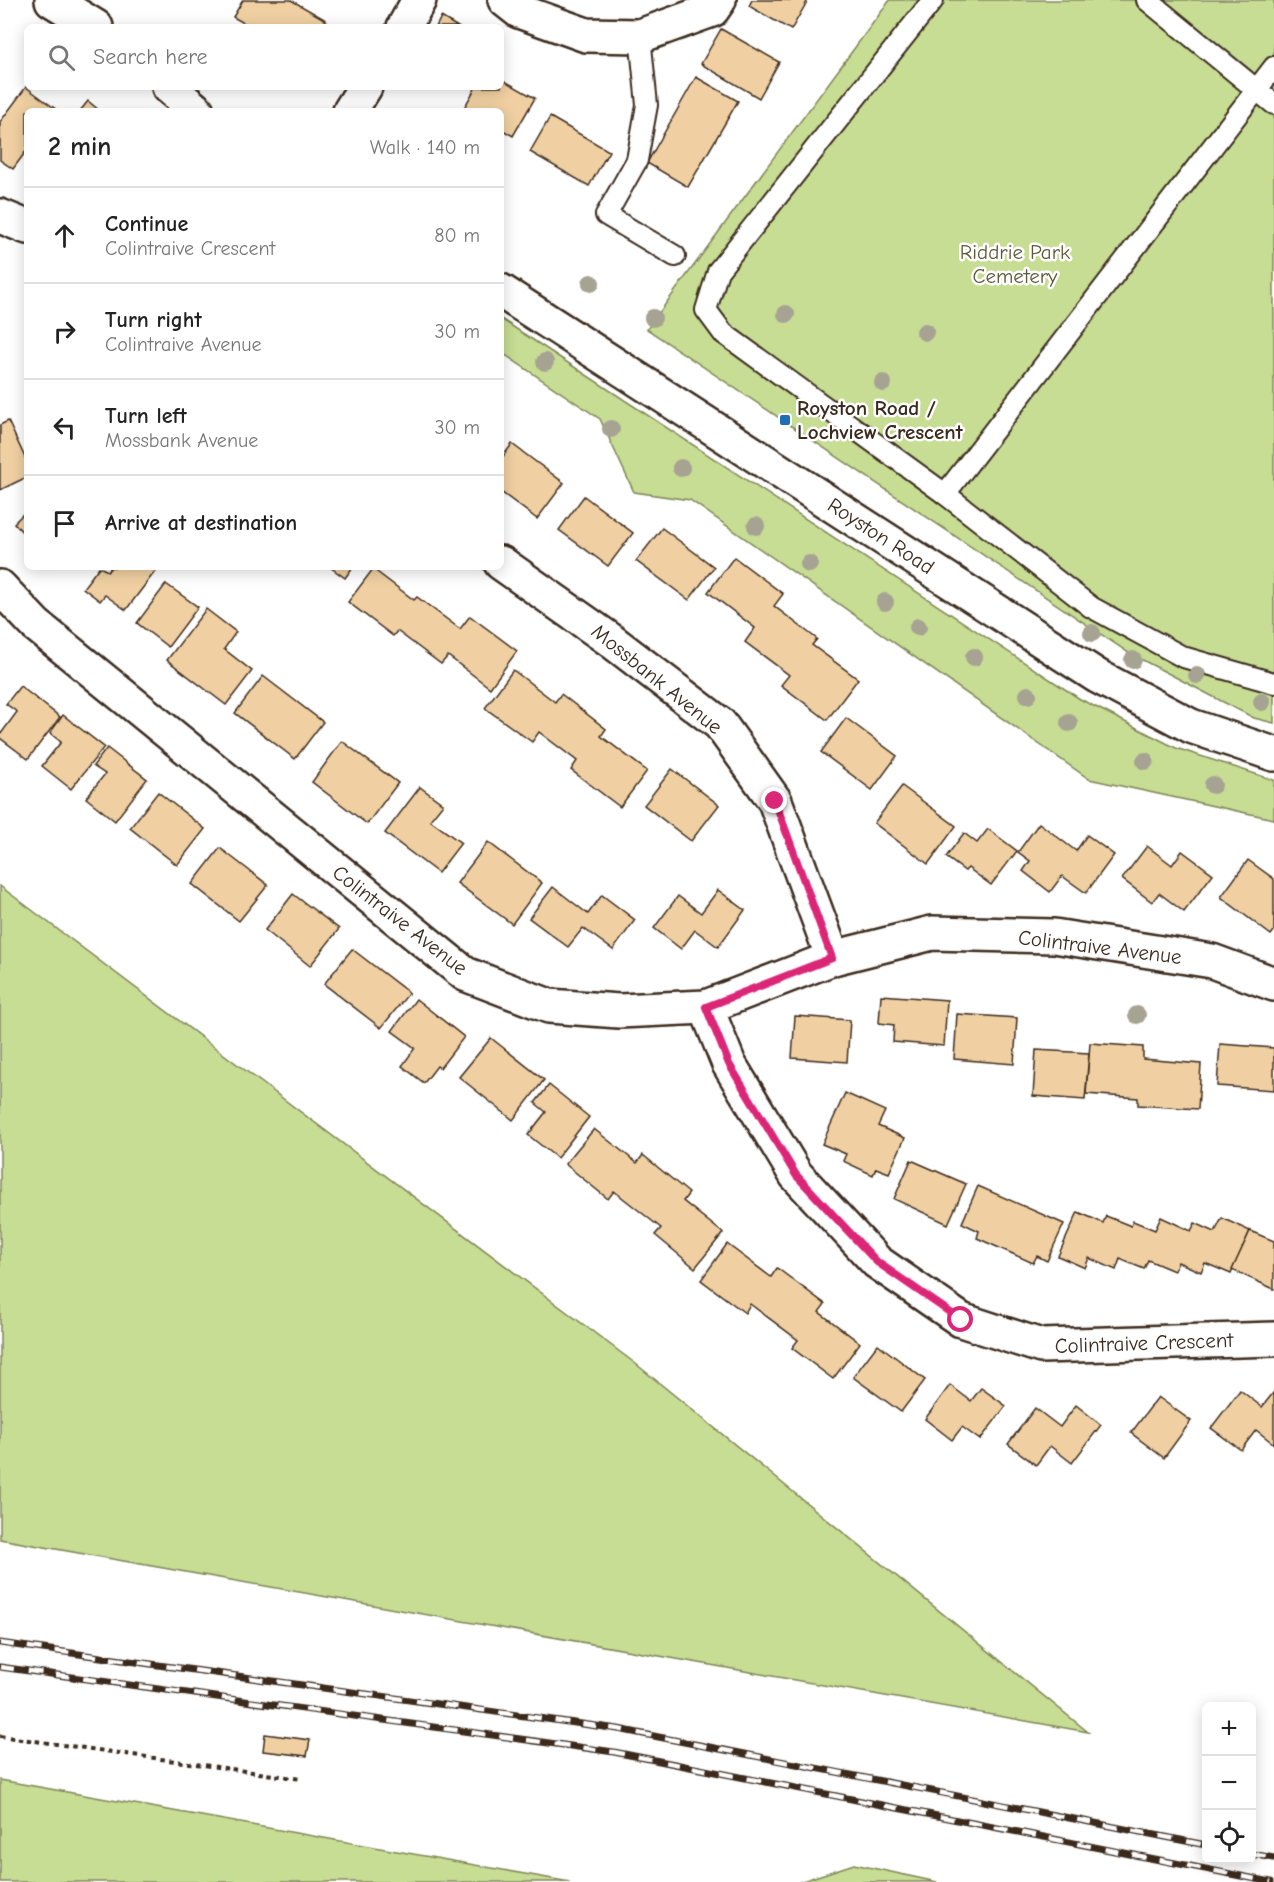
<!DOCTYPE html>
<html lang="en">
<head>
<meta charset="utf-8">
<style>
	body { margin:0; font-family:"Comic Neue",sans-serif; background:#f6f6f6; color:#222 }
	.controls { position:absolute; right:18px; bottom:18px; display:grid; overflow:hidden; border-radius:9px; box-shadow:0 3px 15px #0003 }
	.controls button { width:54px; height:54px; display:grid; place-items:center; padding:0; border:0; border-bottom:2px solid #e0e0e0; background:#fff; color:#222; font:30px sans-serif }
	.stop { position:absolute; width:18px; height:18px; margin:-14px; border:4px solid #db2777; border-radius:50%; background:#fff }
	.stop.end { background:#db2777; border-color:#fff; box-shadow:0 2px 6px #0008 }
	.list { margin:0; padding:0; list-style:none }
	h2 { display:flex; justify-content:space-between; align-items:center; height:78px; margin:0; padding:0 24px; font-size:26px }
	h2 small { font-size:20px; font-weight:400; color:#767676 }
	.list li { display:grid; grid-template-columns:39px 1fr auto; gap:18px; align-items:center; box-sizing:border-box; height:96px; padding:0 24px; border-top:2px solid #e0e0e0 }
	.list b { display:block; font-size:22px; white-space:nowrap }
	.list p { margin:0; font-size:20px; white-space:nowrap; color:#767676 }
	.list em { font-size:20px; font-style:normal; color:#767676 }
	.icon { flex:none; width:33px; height:33px; fill:none; stroke:currentColor; stroke-width:2; stroke-linecap:round; stroke-linejoin:round }
	.map { position:relative; flex:none; width:1274px; height:1882px; overflow:hidden }
	.search { position:absolute; background:#fff; box-shadow:0 3px 15px #0003; left:24px; top:24px; width:480px; height:66px; display:flex; align-items:center; gap:15px; box-sizing:border-box; padding:0 21px; border-radius:9px; color:#767676; font-size:22px }
	.panel { position:absolute; background:#fff; box-shadow:0 3px 15px #0003; left:24px; top:108px; width:480px; height:462px; border-radius:9px }
	.map>svg:first-child { display:block }
</style>
</head>
<body>
<div class="map">
<svg width="1274" height="1882" viewBox="0 0 1274 1882">
	<rect width="100%" height="100%" fill="#fff"/>
	<filter id="ink" filterUnits="userSpaceOnUse"><feTurbulence type="fractalNoise" baseFrequency=".0167" numOctaves="2"/><feDisplacementMap in="SourceGraphic" scale="12" xChannelSelector="R" yChannelSelector="G"/><feConvolveMatrix kernelMatrix="1 2 1 2 8 2 1 2 1" color-interpolation-filters="sRGB"/></filter>
	<g filter="url(#ink)">
		<g fill="#c6dd93" stroke="#808458" stroke-width="1.5">
			<path d="M890,0H1274V723L1254,718L1129,653L647,329Z"/>
			<path d="M501,319L1080,699L1176,748L1274,780V819L1089,779L690,500L634,492L600,419L501,352Z"/>
			<path d="M0,886L636,1364L1088,1732L0,1539Z"/>
			<path d="M0,1780L570,1882H0Z"/>
			<path d="M854,1864L937,1882H799Z"/>
		</g>
		<g fill="#f0d0a2" stroke="#3b2a1e" stroke-width="1.5">
			<path d="M243,0H291L326,20L322,27H251L233,17Z"/>
			<path d="M752,0H808L791,30L749,6Z"/>
			<path d="M441,17L458,27H436Z"/>
			<path d="M721,29L779,62L759,98L701,64Z"/>
			<path d="M696,77L738,101L688,187L647,163Z"/>
			<path d="M501,79L535,98L513,136L501,129V111H470L464,108L476,87H501Z"/>
			<path d="M26,87L57,110L27,111V150L13,169L0,160V122Z"/>
			<path d="M88,101L100,111H80Z"/>
			<path d="M550,117L609,151L589,186L530,152Z"/>
			<path d="M8,421L27,462V477L0,490V425Z"/>
			<path d="M512,444L564,483L537,519L501,492V459Z"/>
			<path d="M584,496L633,533L608,566L559,530Z"/>
			<path d="M27,510V537L14,523Z"/>
			<path d="M662,528L714,567L689,600L636,561Z"/>
			<path d="M734,557L783,594L774,606L817,639L812,645L858,679L827,720L781,685L789,675L745,642L755,628L708,592Z"/>
			<path d="M99,567L108,571L111,567H155L157,569L126,610L105,595L100,601L83,588Z"/>
			<path d="M330,567H353L345,578Z"/>
			<path d="M373,569L414,600L417,597L460,629L470,616L517,651L490,688L448,656L441,664L397,631L393,636L348,602Z"/>
			<path d="M166,584L198,607L168,647L137,623Z"/>
			<path d="M206,609L236,632L224,649L252,671L226,705L167,660Z"/>
			<path d="M513,670L555,702L561,694L606,729L601,736L647,771L620,807L571,770L577,761L539,732L532,742L485,708Z"/>
			<path d="M263,676L323,722L295,759L235,713Z"/>
			<path d="M20,686L60,717L28,759L0,738V735L17,712L6,704Z"/>
			<path d="M63,715L104,747L71,789L42,766L61,742L50,733Z"/>
			<path d="M846,718L897,756L872,790L821,752Z"/>
			<path d="M342,741L398,783L367,824L312,782Z"/>
			<path d="M107,748L147,779L115,821L86,798L105,774L93,766Z"/>
			<path d="M672,769L719,805L691,841L644,805Z"/>
			<path d="M902,786L956,826L928,864L874,823Z"/>
			<path d="M420,787L443,804L430,820L461,843L438,873L385,833Z"/>
			<path d="M158,792L205,829L177,865L130,828Z"/>
			<path d="M1039,823L1076,851L1087,835L1114,855L1086,893L1062,876L1050,892L1023,871L1030,861L1018,852Z"/>
			<path d="M988,829L1017,851L991,885L968,868L965,871L946,857L964,833L977,843Z"/>
			<path d="M488,842L542,883L512,924L457,883Z"/>
			<path d="M1147,846L1172,865L1182,851L1213,874L1184,912L1159,893L1152,902L1122,879Z"/>
			<path d="M220,848L268,885L239,921L192,884Z"/>
			<path d="M1248,860L1274,879V931L1271,935L1221,897Z"/>
			<path d="M553,887L588,914L602,895L635,920L613,950L583,928L568,947L529,918Z"/>
			<path d="M718,890L745,910L718,947L695,930L681,949L654,928L678,896L701,913Z"/>
			<path d="M293,894L339,929L310,966L265,930Z"/>
			<path d="M352,949L409,993L381,1028L324,984Z"/>
			<path d="M881,995L947,1000L944,1046L893,1042L894,1025L879,1023Z"/>
			<path d="M416,999L464,1037L440,1068L437,1066L424,1083L402,1066L415,1048L392,1031Z"/>
			<path d="M957,1014L1017,1018L1014,1064L954,1059Z"/>
			<path d="M795,1016L850,1020L847,1062L792,1058Z"/>
			<path d="M491,1038L544,1080L513,1120L459,1077Z"/>
			<path d="M1090,1043L1143,1047V1059L1201,1064L1198,1109L1138,1105V1098L1086,1094Z"/>
			<path d="M1220,1044L1274,1048V1090L1217,1086Z"/>
			<path d="M1036,1050L1089,1053L1085,1100L1033,1096Z"/>
			<path d="M549,1085L589,1117L557,1158L528,1135L546,1112L535,1103Z"/>
			<path d="M845,1093L885,1111L878,1126L905,1138L889,1173L876,1168L873,1175L843,1161L846,1154L822,1144Z"/>
			<path d="M594,1129L637,1163L643,1155L689,1193L683,1201L723,1233L695,1268L655,1235L661,1228L614,1191L608,1199L565,1164Z"/>
			<path d="M911,1160L966,1184L948,1224L894,1199Z"/>
			<path d="M978,1186L1064,1224L1047,1261L1037,1256L1033,1263L977,1238L979,1231L962,1223Z"/>
			<path d="M1078,1212L1103,1223L1106,1216L1131,1226L1133,1221L1155,1230L1161,1217L1191,1231L1195,1223L1215,1232L1222,1218L1250,1231L1231,1274L1205,1263L1201,1272L1178,1262L1174,1271L1148,1260L1144,1269L1120,1259L1116,1270L1089,1258L1085,1268L1058,1256Z"/>
			<path d="M1250,1231L1274,1241V1289L1232,1270Z"/>
			<path d="M727,1244L771,1277L777,1268L825,1304L819,1312L860,1343L833,1379L792,1348L798,1340L750,1304L745,1313L701,1280Z"/>
			<path d="M878,1344L925,1380L901,1412L853,1377Z"/>
			<path d="M950,1385L971,1401L981,1388L1006,1406L980,1440L962,1427L952,1440L925,1419Z"/>
			<path d="M1240,1390L1262,1407L1274,1392V1444L1256,1430L1241,1450L1211,1428Z"/>
			<path d="M1158,1397L1191,1421L1164,1458L1131,1433Z"/>
			<path d="M1076,1405L1101,1425L1072,1463L1050,1446L1036,1465L1008,1444L1035,1408L1060,1427Z"/>
			<path d="M265,1734L310,1740L307,1756L263,1751Z"/>
		</g>
		<g fill="none" stroke-linecap="round" stroke-linejoin="round">
			<defs>
				<g id="lane">
					<path d="M933,0L718,271L706,310L723,333L945,494L1091,607L1183,657L1274,683"/>
					<path d="M1147,0L1274,104"/>
					<path d="M640,36L647,105L637,160L606,215L675,256"/>
					<path d="M945,494L1274,67"/>
				</g>
				<g id="street">
					<path d="M505,0L519,11L586,35L640,36L712,10L719,0"/>
					<path d="M404,27L419,0"/>
					<path d="M350,111L365,87"/>
					<path d="M0,216L27,227"/>
					<path d="M501,563L609,639L720,724L775,801L833,958"/>
					<path d="M0,587L36,625L465,974L549,1006L619,1011L706,1007L833,958L932,933L1054,936L1212,961L1274,984"/>
					<path d="M706,1007L729,1064L796,1175L877,1262L961,1320L1041,1346L1274,1339"/>
				</g>
				<g id="secondary">
					<path d="M52,0L96,27"/>
					<path d="M169,87L197,111"/>
					<path d="M501,291L1097,676L1191,726L1274,754"/>
				</g>
			</defs>
			<use href="#lane" stroke="#3b2a1e" stroke-width="24"/>
			<use href="#street" stroke="#3b2a1e" stroke-width="38"/>
			<use href="#secondary" stroke="#3b2a1e" stroke-width="38"/>
			<path stroke="#3b2a1e" stroke-width="4" stroke-dasharray="4.5 4.5" stroke-linecap="butt" d="M0,1736L301,1779"/>
			<use href="#lane" stroke="#fff" stroke-width="20"/>
			<use href="#street" stroke="#fff" stroke-width="33"/>
			<use href="#secondary" stroke="#fff" stroke-width="33"/>
			<defs>
				<g id="rail">
					<path d="M0,1643L618,1729L1206,1845"/>
					<path d="M0,1667L614,1752L1271,1882"/>
					<path d="M1252,1854L1274,1858"/>
				</g>
			</defs>
			<use href="#rail" stroke="#3b2a1e" stroke-width="7"/>
			<use href="#rail" stroke="#fff" stroke-width="4.5" stroke-dasharray="14" stroke-linecap="butt"/>
		</g>
		<g fill="#a6a393">
			<circle cx="591" cy="283" r="9"/>
			<circle cx="786" cy="314" r="9"/>
			<circle cx="653" cy="318" r="9"/>
			<circle cx="925" cy="332" r="9"/>
			<circle cx="545" cy="362" r="9"/>
			<circle cx="883" cy="383" r="9"/>
			<circle cx="611" cy="429" r="9"/>
			<circle cx="681" cy="468" r="9"/>
			<circle cx="756" cy="526" r="9"/>
			<circle cx="809" cy="564" r="9"/>
			<circle cx="885" cy="602" r="9"/>
			<circle cx="918" cy="627" r="9"/>
			<circle cx="1092" cy="633" r="9"/>
			<circle cx="974" cy="657" r="9"/>
			<circle cx="1133" cy="660" r="9"/>
			<circle cx="1197" cy="675" r="9"/>
			<circle cx="1028" cy="695" r="9"/>
			<circle cx="1262" cy="702" r="9"/>
			<circle cx="1069" cy="723" r="9"/>
			<circle cx="1145" cy="761" r="9"/>
			<circle cx="1213" cy="785" r="9"/>
			<circle cx="1137" cy="1015" r="9"/>
		</g>
	</g>
	<g fill="none" stroke-linecap="round" stroke-linejoin="round" filter="url(#ink)">
		<path stroke="#db2777" stroke-width="8" d="M775,801L832,958L706,1007L729,1064L796,1175L877,1262L961,1320"/>
	</g>
	<rect fill="#1f6fb2" stroke="#fff" stroke-width="2" x="779" y="414" width="12" height="12" rx="3"/>
	<g text-anchor="middle" stroke-width="5" stroke-linejoin="round" paint-order="stroke">
		<g font-size="21" fill="#5e573b" stroke="#fff">
			<text x="1015" y="259">Riddrie Park<tspan x="1015" dy="24">Cemetery</tspan></text>
		</g>
		<g font-size="21" font-weight="bold" fill="#3b2a1e" stroke="#fff" text-anchor="start">
			<text x="797" y="415">Royston Road /<tspan x="797" dy="24">Lochview Crescent</tspan></text>
		</g>
		<g font-size="21" fill="#3b2a1e" stroke="#fff">
			<text transform="translate(881 536) rotate(33)" y="7">Royston Road</text>
			<text transform="translate(657 679) rotate(39)" y="7">Mossbank Avenue</text>
			<text transform="translate(400 920) rotate(38)" y="7">Colintraive Avenue</text>
			<text transform="translate(1100 947) rotate(7)" y="7">Colintraive Avenue</text>
			<text transform="translate(1144 1343) rotate(-2)" y="7">Colintraive Crescent</text>
		</g>
	</g>
</svg>
<div class="controls">
<button>+</button>
<button>−</button>
<button><svg class="icon" aria-label="locate" viewBox="0 0 24 24"><circle cx="12" cy="12" r="6"/><path d="M12 2v4M12 18v4M2 12h4M18 12h4"/></svg></button>
</div>
<div class="stop" style="left:961px;top:1320px"></div>
<div class="stop end" style="left:775px;top:801px"></div>
<div class="search"><svg class="icon" aria-label="search" viewBox="0 0 24 24"><circle cx="10" cy="10" r="6"/><path d="M15 15l6 6"/></svg>Search here</div>
<section class="panel">
<h2>2 min<small>Walk · 140 m</small></h2>
<ul class="list">
<li><svg class="icon" aria-label="ahead" viewBox="0 0 24 24"><path d="M12 20V5M6 11l6-6 6 6"/></svg><div><b>Continue</b><p>Colintraive Crescent</p></div><em>80 m</em></li>
<li><svg class="icon" aria-label="right" viewBox="0 0 24 24"><path d="M7 20v-9h11M14 6l5 5-5 5"/></svg><div><b>Turn right</b><p>Colintraive Avenue</p></div><em>30 m</em></li>
<li><svg class="icon" aria-label="left" viewBox="0 0 24 24"><path d="M17 20v-9H6M10 6l-5 5 5 5"/></svg><div><b>Turn left</b><p>Mossbank Avenue</p></div><em>30 m</em></li>
<li><svg class="icon" aria-label="arrive" viewBox="0 0 24 24"><path d="M6 21V4h12l-3 4 3 4H6"/></svg><div><b>Arrive at destination</b></div></li>
</ul>
</section>
</div>
</body>
</html>
